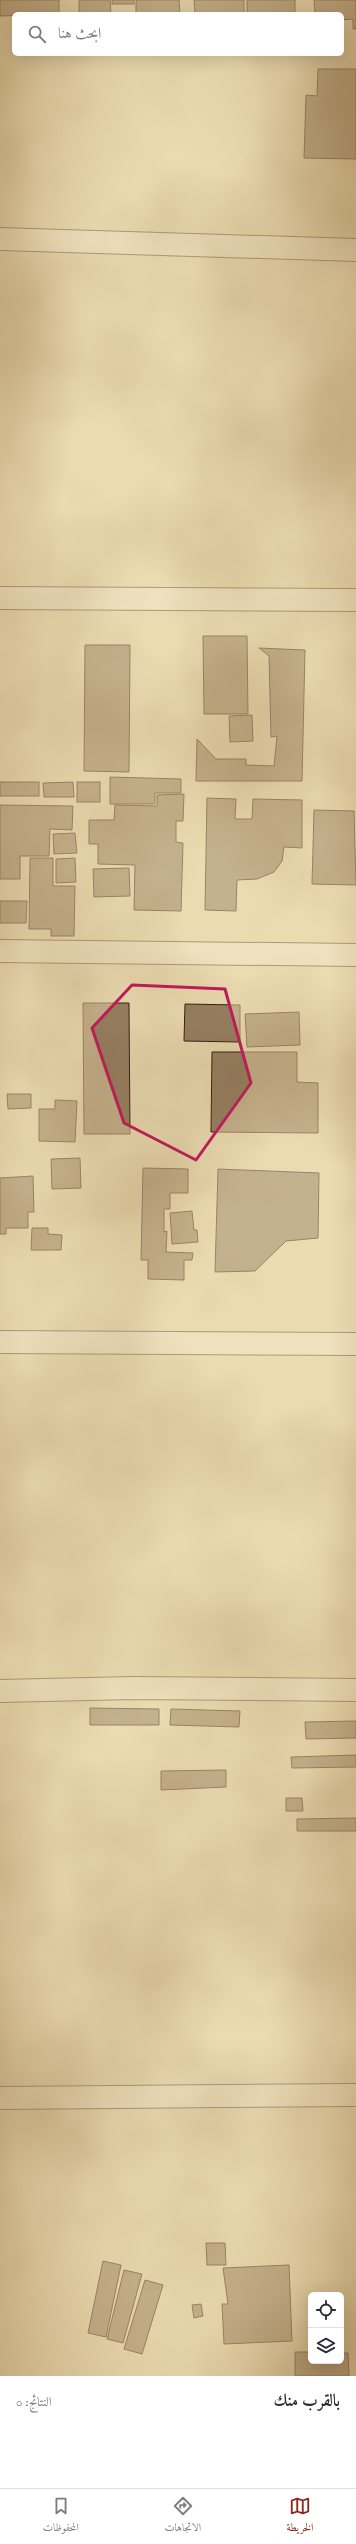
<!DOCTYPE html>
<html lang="ar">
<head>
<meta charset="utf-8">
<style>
	body { margin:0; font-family:"IM FELL English",Amiri,serif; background:#f2f2f3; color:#2b2b33; direction:rtl }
	.controls { position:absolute; right:12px; bottom:12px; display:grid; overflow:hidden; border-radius:6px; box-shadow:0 4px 16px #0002 }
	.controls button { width:36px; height:36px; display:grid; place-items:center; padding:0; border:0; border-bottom:1px solid #e1e1e2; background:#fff; color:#2b2b33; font:20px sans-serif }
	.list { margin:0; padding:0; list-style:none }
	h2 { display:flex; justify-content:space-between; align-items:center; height:52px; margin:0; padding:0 16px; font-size:17px }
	h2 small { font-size:13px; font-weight:400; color:#7c7c81 }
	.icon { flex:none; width:22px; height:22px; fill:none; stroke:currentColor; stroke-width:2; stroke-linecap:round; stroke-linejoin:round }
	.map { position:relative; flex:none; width:356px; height:2376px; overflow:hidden; direction:ltr }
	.search { position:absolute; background:#fff; box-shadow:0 4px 16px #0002; left:12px; right:12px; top:12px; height:44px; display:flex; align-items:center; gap:10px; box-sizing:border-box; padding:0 14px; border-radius:6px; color:#7c7c81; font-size:15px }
	.sheet { height:112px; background:#fff }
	nav { display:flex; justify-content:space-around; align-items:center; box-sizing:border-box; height:56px; border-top:1px solid #e1e1e2; background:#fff; font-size:11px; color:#7c7c81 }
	nav a { display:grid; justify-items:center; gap:2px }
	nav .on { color:#8f2418 }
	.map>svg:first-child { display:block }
</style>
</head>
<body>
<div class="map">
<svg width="356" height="2376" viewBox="0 0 356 2376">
	<rect width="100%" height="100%" fill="#ebdbb1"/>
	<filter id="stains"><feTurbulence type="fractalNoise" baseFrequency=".005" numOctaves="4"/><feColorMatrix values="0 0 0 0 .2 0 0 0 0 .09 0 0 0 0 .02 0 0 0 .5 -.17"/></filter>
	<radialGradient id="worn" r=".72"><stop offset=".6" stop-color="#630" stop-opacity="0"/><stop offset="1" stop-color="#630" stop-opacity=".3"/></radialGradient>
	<g fill="#957f62" stroke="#371c0c">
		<path d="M0,0H59V14L0,16Z"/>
		<path d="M79,0H110L111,14H79Z"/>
		<rect x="112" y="0" width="22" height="4"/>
		<path d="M136,0H179L180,14H136Z"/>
		<path d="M194,0H244V14H195Z"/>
		<rect x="247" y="0" width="48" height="14"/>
		<path d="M314,0H356V29H353V19L342,20V14H315Z"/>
		<path d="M318,69H356V159L304,158L306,95L317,96Z"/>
		<path d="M203,636H247L248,714H204Z"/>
		<path d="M85,645H130L129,772L84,771Z"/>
		<path d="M259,648L305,650L302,781H196L197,739L216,759H246V765L274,766L277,736L271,737L269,656Z"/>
		<path d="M252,715L253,741L230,742L229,716Z"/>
		<path d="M110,777L181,779V793H155V804H110Z"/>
		<rect x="0" y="782" width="39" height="14"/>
		<path d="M73,782L74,797H44L43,783Z"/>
		<rect x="77" y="782" width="23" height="20"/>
		<path d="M184,794L183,821H176V842L183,843L181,911L134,910L135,865L98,864V844H89V820H114L115,805L157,806V795Z"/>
		<path d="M207,798L236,799L235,819H252L253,799L302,800V848L284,847L282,861L274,872L257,879L237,880L236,911L205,910Z"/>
		<path d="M0,805L73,806L72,830L50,829L49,856H20V879H0Z"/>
		<path d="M314,810L354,811L356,885L312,884Z"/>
		<path d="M75,833L77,853L54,854L53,834Z"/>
		<path d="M30,858H53V886H75L74,936H51V929H29Z"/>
		<path d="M75,858L76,882L56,883V859Z"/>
		<path d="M129,868L130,896L94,897L93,869Z"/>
		<path d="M0,901H27L26,923H0Z"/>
		<path d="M83,1003H129L130,1134H84Z"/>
		<path d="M185,1004L240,1005V1042L184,1041Z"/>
		<path d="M299,1012L300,1045L247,1047L245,1014Z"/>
		<path d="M212,1052H297V1082L318,1083V1133L211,1132Z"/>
		<path d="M7,1094H31V1108L8,1109Z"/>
		<path d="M55,1100L77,1101L75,1142L39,1141V1109H55Z"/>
		<path d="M80,1158L81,1188L52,1189L51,1159Z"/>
		<path d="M143,1168L188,1169V1193H170V1209H164V1232L167,1231L166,1252L193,1253L192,1260H184V1280L148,1279V1260H141Z"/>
		<path d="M218,1169L319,1173L318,1238L286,1241L255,1271L215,1272Z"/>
		<path d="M33,1176L34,1212H28V1228H6V1234H0V1178Z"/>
		<path d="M192,1211L194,1230H197L198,1242L172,1244L170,1213Z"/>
		<path d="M32,1228H48V1234L62,1235L61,1250H31Z"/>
		<path d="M90,1708L159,1709V1725H90Z"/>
		<path d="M171,1709L240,1711L239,1727L170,1725Z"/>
		<path d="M356,1721V1738L306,1739L305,1722Z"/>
		<path d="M356,1755V1767L292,1768L291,1757Z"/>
		<path d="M226,1770V1787L161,1790V1771Z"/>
		<path d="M286,1798H302L303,1811H286Z"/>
		<path d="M356,1818V1831H297V1819Z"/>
		<path d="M206,2243H225L226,2265H207Z"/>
		<path d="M103,2261L121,2265L106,2337L88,2333Z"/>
		<path d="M289,2265L292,2341L224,2344L222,2304H228L223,2268Z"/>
		<path d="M124,2270L142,2274L123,2343L107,2339Z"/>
		<path d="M145,2280L163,2285L142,2354L124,2349Z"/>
		<path d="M201,2304L203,2316L194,2318L192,2305Z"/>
		<path d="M295,2352H311V2361H341V2353H348L349,2376H295Z"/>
	</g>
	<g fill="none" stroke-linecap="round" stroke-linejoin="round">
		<defs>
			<g id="minor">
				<path d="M0,239L356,250"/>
				<path d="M0,598L356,600"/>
				<path d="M0,951L356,955"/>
				<path d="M0,1342L356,1344"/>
				<path d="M0,1691L134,1688L356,1690"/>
				<path d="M0,2098L356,2095"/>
			</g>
		</defs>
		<use href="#minor" stroke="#644c35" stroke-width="24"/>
		<use href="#minor" stroke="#f2e8cc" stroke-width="22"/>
	</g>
	<path d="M0 0H356V2376H0ZM132,985L225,989L251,1083L196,1160L124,1123L92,1028Z" fill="#ebdbb1" fill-opacity=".55" fill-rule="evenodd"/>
	<path fill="none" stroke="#c2185b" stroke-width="3" stroke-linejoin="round" d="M132,985L225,989L251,1083L196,1160L124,1123L92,1028Z"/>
	<rect width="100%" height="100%" filter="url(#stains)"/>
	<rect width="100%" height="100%" fill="url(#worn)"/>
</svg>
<div class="controls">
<button><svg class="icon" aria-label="locate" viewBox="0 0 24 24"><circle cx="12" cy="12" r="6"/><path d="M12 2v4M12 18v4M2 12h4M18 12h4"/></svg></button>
<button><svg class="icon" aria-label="layers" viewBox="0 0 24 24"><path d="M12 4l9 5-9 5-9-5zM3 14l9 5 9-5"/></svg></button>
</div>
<div class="search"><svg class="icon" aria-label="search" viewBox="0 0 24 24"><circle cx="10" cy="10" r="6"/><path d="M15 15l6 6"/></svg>ابحث هنا</div>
</div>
<section class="sheet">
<h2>بالقرب منك<small>النتائج: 0</small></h2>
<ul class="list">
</ul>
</section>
<nav>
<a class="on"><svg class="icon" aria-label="map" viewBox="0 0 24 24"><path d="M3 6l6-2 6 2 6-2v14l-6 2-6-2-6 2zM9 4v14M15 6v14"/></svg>الخريطة</a>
<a><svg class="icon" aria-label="directions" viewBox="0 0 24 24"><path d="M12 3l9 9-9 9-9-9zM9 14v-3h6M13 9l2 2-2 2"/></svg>الاتجاهات</a>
<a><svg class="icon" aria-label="saved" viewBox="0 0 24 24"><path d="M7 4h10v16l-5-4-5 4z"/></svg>المحفوظات</a>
</nav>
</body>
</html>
